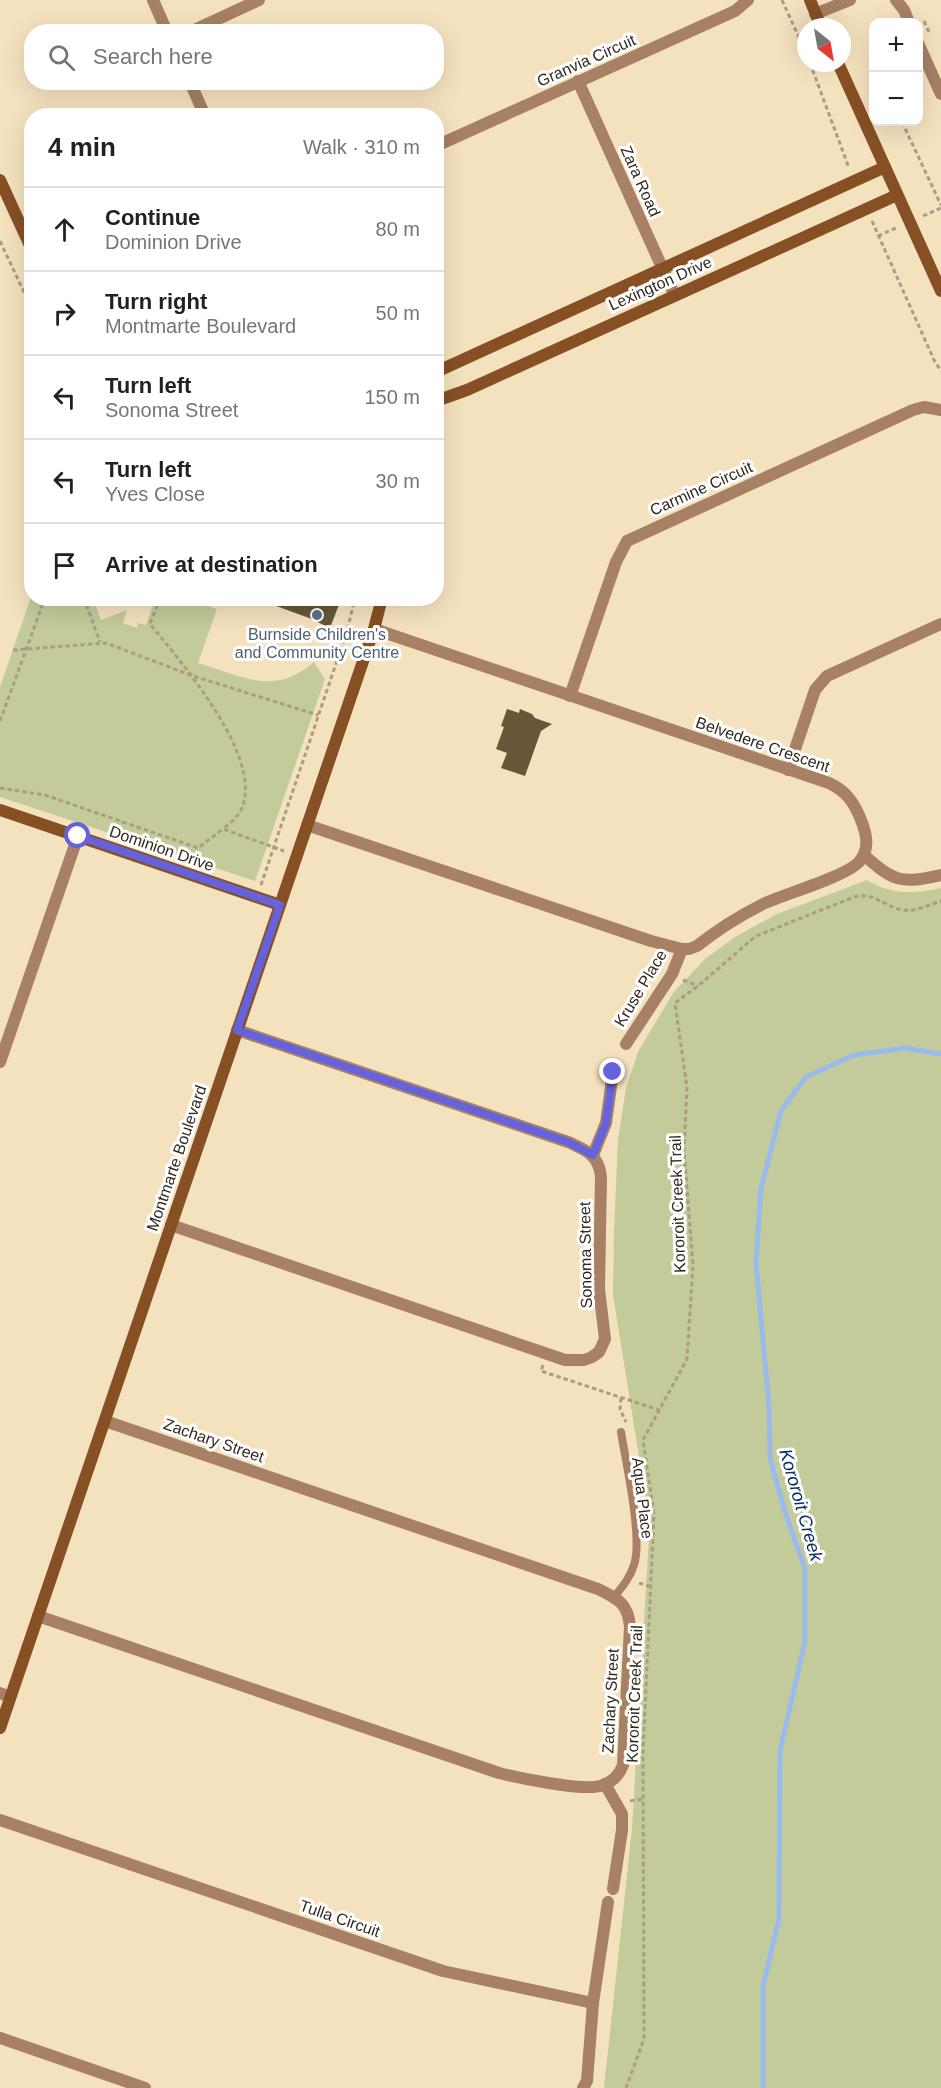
<!DOCTYPE html>
<html lang="en">
<head>
<meta charset="utf-8">
<style>
	body { margin:0; font-family:Arial,sans-serif; background:#f2f2f2; color:#202124 }
	.controls { position:absolute; right:18px; top:18px; display:grid; overflow:hidden; border-radius:12px; box-shadow:0 6px 24px #0002 }
	.controls button { width:54px; height:54px; display:grid; place-items:center; padding:0; border:0; border-bottom:2px solid #e0e0e0; background:#fff; color:#202124; font:30px sans-serif }
	.compass { position:absolute; left:797px; top:18px; width:54px; height:54px; border-radius:50%; background:#fff; box-shadow:0 6px 24px #0002; rotate:149deg }
	.stop { position:absolute; width:18px; height:18px; margin:-14px; border:4px solid #6662db; border-radius:50%; background:#fff }
	.stop.end { background:#6662db; border-color:#fff; box-shadow:0 2px 6px #0008 }
	.list { margin:0; padding:0; list-style:none }
	h2 { display:flex; justify-content:space-between; align-items:center; height:78px; margin:0; padding:0 24px; font-size:26px }
	h2 small { font-size:20px; font-weight:400; color:#757577 }
	.list li { display:grid; grid-template-columns:39px 1fr auto; gap:18px; align-items:center; box-sizing:border-box; height:84px; padding:0 24px; border-top:2px solid #e0e0e0 }
	.list b { display:block; font-size:22px; white-space:nowrap }
	.list p { margin:0; font-size:20px; white-space:nowrap; color:#757577 }
	.list em { font-size:20px; font-style:normal; color:#757577 }
	.icon { flex:none; width:33px; height:33px; fill:none; stroke:currentColor; stroke-width:2; stroke-linecap:round; stroke-linejoin:round }
	.map { position:relative; flex:none; width:941px; height:2088px; overflow:hidden }
	.search { position:absolute; background:#fff; box-shadow:0 6px 24px #0002; left:24px; top:24px; width:420px; height:66px; display:flex; align-items:center; gap:15px; box-sizing:border-box; padding:0 21px; border-radius:24px; color:#757577; font-size:22px }
	.panel { position:absolute; background:#fff; box-shadow:0 6px 24px #0002; left:24px; top:108px; width:420px; height:498px; border-radius:24px }
	.map>svg:first-child { display:block }
</style>
</head>
<body>
<div class="map">
<svg width="941" height="2088" viewBox="0 0 941 2088">
	<rect width="100%" height="100%" fill="#f4e1be"/>
	<g fill="#c3cb9a">
		<path d="M31,597L32,598L93,599L101,620L127,610L123,623L137,628L138,623L146,625L155,599H184L217,609L198,663C242,676 274,697 314,662L325,679L255,881L0,797V687Z"/>
		<path d="M867,880C890,895 915,894 941,888V2088H604L632,1829L649,1536L646,1500L613,1295L614,1232L618,1140L626,1088L638,1052L673,993L705,959L735,937L777,914Z"/>
	</g>
	<g fill="none" stroke-linecap="round" stroke-linejoin="round">
		<path stroke="#9bbaec" stroke-width="5" d="M763,2088V1986L779,1919L780,1751L805,1641V1569L785,1512L770,1458L769,1406L756,1264L761,1188L781,1111L806,1077L854,1055L905,1048L941,1054"/>
	</g>
	<g fill="#675738">
		<path d="M260,598H329L340,602L330,628L309,618L260,600Z"/>
		<path d="M507,709L519,713L520,709L532,714L535,718L552,724L541,731L525,776L501,768L507,753L496,749L504,727L501,726Z"/>
	</g>
	<g fill="none" stroke-linecap="round" stroke-linejoin="round">
		<g stroke="#ac9d82" stroke-width="3" stroke-dasharray="4.5 3" stroke-linecap="butt">
			<path d="M782,0L806,53"/>
			<path d="M924,21L930,34"/>
			<path d="M810,63L849,168"/>
			<path d="M902,122L941,205"/>
			<path d="M923,216L941,208"/>
			<path d="M872,221L934,360L941,371"/>
			<path d="M878,236L898,227"/>
			<path d="M0,241L32,309"/>
			<path d="M84,598L100,642"/>
			<path d="M160,598L150,624C181,662 263,756 242,808C238,817 230,823 223,829"/>
			<path d="M13,650L106,643L193,676L318,715"/>
			<path d="M0,721L45,598"/>
			<path d="M0,788L45,795L198,848L223,829L284,851"/>
			<path d="M109,831L122,822"/>
			<path d="M261,885L347,631L355,598"/>
			<path d="M683,980L698,986"/>
			<path d="M543,1365L541,1371L659,1410"/>
			<path d="M621,1398L620,1409L626,1422"/>
			<path d="M639,1583L652,1587"/>
			<path d="M630,1801L643,1799"/>
			<path d="M626,2088L644,2039L643,1753L654,1514L643,1440L687,1359L693,1265L684,1150L687,1088L675,1003L698,986L756,936L854,897C874,891 885,908 904,910C916,912 930,904 941,901"/>
		</g>
		<path stroke="#a78065" stroke-width="8" d="M614,1597C622,1587 630,1578 634,1565C643,1538 626,1463 621,1432"/>
		<g stroke="#a78065" stroke-width="12">
			<path d="M153,0L167,32"/>
			<path d="M896,0L904,10L909,22"/>
			<path d="M815,14L850,0"/>
			<path d="M190,32L259,0"/>
			<path d="M918,43L941,94"/>
			<path d="M578,81L674,294"/>
			<path d="M190,82L205,116"/>
			<path d="M436,146L735,11L748,0"/>
			<path d="M570,696L616,562L627,541L913,410L924,407L941,410"/>
			<path d="M788,770L815,690L827,676L941,624"/>
			<path d="M307,825L651,941L682,949H689L697,946C717,930 739,916 763,904C784,894 845,877 859,862C870,849 867,835 861,820C854,802 846,791 829,783L374,629"/>
			<path d="M864,855C894,882 901,884 941,875"/>
			<path d="M626,1044L672,974L682,949"/>
			<path d="M0,1062L78,836"/>
			<path d="M593,1155L606,1123L613,1072"/>
			<path d="M171,1225L565,1360H584L592,1357L599,1352L605,1339L599,1289L601,1177C599,1155 586,1150 568,1142L237,1030"/>
			<path d="M38,1616L499,1773C519,1778 582,1791 600,1786C611,1783 619,1776 623,1765L630,1627C628,1603 618,1599 598,1589L105,1421"/>
			<path d="M0,1693L10,1697"/>
			<path d="M605,1784L622,1814V1830L613,1889"/>
			<path d="M0,1820L443,1971L593,2003L587,2081L583,2088"/>
			<path d="M593,2003L608,1902"/>
			<path d="M0,2038L145,2088"/>
		</g>
		<g stroke="#875024" stroke-width="12">
			<path d="M810,0L821,27"/>
			<path d="M838,63L941,291"/>
			<path d="M0,180L32,250"/>
			<path d="M436,372L885,167"/>
			<path d="M436,401L467,390L897,195"/>
			<path d="M0,810L280,905"/>
			<path d="M0,1728L374,629L382,598"/>
		</g>
	</g>
	<g fill="none" stroke-linecap="round" stroke-linejoin="round">
		<path stroke="#6662db" stroke-width="8" d="M78,836L280,905L237,1030L568,1142L593,1155L606,1123L613,1072"/>
	</g>
	<circle fill="#5c6f8a" stroke="#fff" stroke-width="2" cx="317" cy="615" r="6"/>
	<g text-anchor="middle" stroke-width="6" stroke-linejoin="round" paint-order="stroke">
		<g font-size="16" fill="#30291c" stroke="#fff">
			<text transform="translate(586 60) rotate(-24)" y="6">Granvia Circuit</text>
			<text transform="translate(641 181) rotate(66)" y="6">Zara Road</text>
			<text transform="translate(660 283) rotate(-24)" y="6">Lexington Drive</text>
			<text transform="translate(701 488) rotate(-24)" y="6">Carmine Circuit</text>
			<text transform="translate(763 744) rotate(19)" y="6">Belvedere Crescent</text>
			<text transform="translate(162 848) rotate(19)" y="6">Dominion Drive</text>
			<text transform="translate(640 988) rotate(-59)" y="6">Kruse Place</text>
			<text transform="translate(176 1158) rotate(-71)" y="6">Montmarte Boulevard</text>
			<text transform="translate(677 1204) rotate(-92)" y="6">Kororoit Creek Trail</text>
			<text transform="translate(585 1255) rotate(-91)" y="6">Sonoma Street</text>
			<text transform="translate(214 1440) rotate(19)" y="6">Zachary Street</text>
			<text transform="translate(643 1498) rotate(83)" y="6">Aqua Place</text>
			<text transform="translate(634 1694) rotate(-88)" y="6">Kororoit Creek Trail</text>
			<text transform="translate(610 1701) rotate(-87)" y="6">Zachary Street</text>
			<text transform="translate(340 1918) rotate(19)" y="6">Tulla Circuit</text>
		</g>
		<g font-size="16" fill="#4e5e75" stroke="#fff">
			<text x="317" y="640">Burnside Children's<tspan x="317" dy="18">and Community Centre</tspan></text>
		</g>
		<g font-size="18" font-style="italic" fill="#092c66" stroke="#fff">
			<text transform="translate(801 1505) rotate(74)" y="6">Kororoit Creek</text>
		</g>
	</g>
</svg>
<div class="controls">
<button>+</button>
<button>−</button>
</div>
<svg class="compass" viewBox="-18 -18 36 36"><path d="M0-13l5 13h-10z" fill="#e53935"/><path d="M0 13l5-13h-10z" fill="#757577"/></svg>
<div class="stop" style="left:78px;top:836px"></div>
<div class="stop end" style="left:613px;top:1072px"></div>
<div class="search"><svg class="icon" aria-label="search" viewBox="0 0 24 24"><circle cx="10" cy="10" r="6"/><path d="M15 15l6 6"/></svg>Search here</div>
<section class="panel">
<h2>4 min<small>Walk · 310 m</small></h2>
<ul class="list">
<li><svg class="icon" aria-label="ahead" viewBox="0 0 24 24"><path d="M12 20V5M6 11l6-6 6 6"/></svg><div><b>Continue</b><p>Dominion Drive</p></div><em>80 m</em></li>
<li><svg class="icon" aria-label="right" viewBox="0 0 24 24"><path d="M7 20v-9h11M14 6l5 5-5 5"/></svg><div><b>Turn right</b><p>Montmarte Boulevard</p></div><em>50 m</em></li>
<li><svg class="icon" aria-label="left" viewBox="0 0 24 24"><path d="M17 20v-9H6M10 6l-5 5 5 5"/></svg><div><b>Turn left</b><p>Sonoma Street</p></div><em>150 m</em></li>
<li><svg class="icon" aria-label="left" viewBox="0 0 24 24"><path d="M17 20v-9H6M10 6l-5 5 5 5"/></svg><div><b>Turn left</b><p>Yves Close</p></div><em>30 m</em></li>
<li><svg class="icon" aria-label="arrive" viewBox="0 0 24 24"><path d="M6 21V4h12l-3 4 3 4H6"/></svg><div><b>Arrive at destination</b></div></li>
</ul>
</section>
</div>
</body>
</html>
